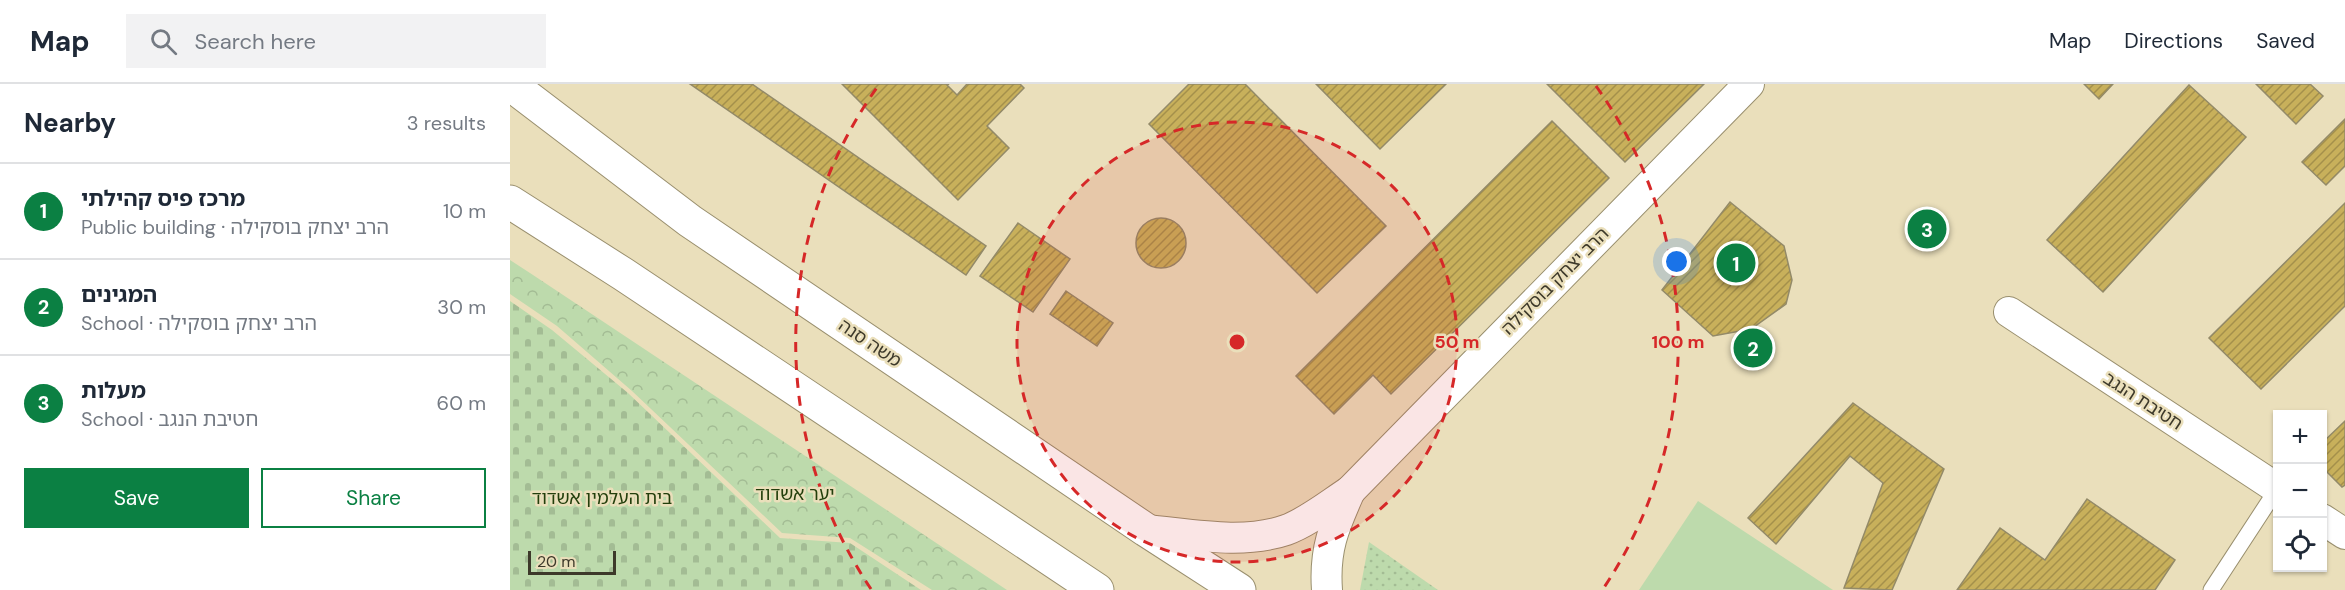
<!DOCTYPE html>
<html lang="en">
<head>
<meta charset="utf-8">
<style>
	body { margin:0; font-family:"DM Sans","Noto Sans Hebrew",sans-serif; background:#f2f2f3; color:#1f2937 }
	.controls { position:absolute; right:18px; bottom:18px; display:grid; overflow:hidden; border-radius:0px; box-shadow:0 2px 4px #0004 }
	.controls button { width:54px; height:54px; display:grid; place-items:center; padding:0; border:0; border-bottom:2px solid #e0e1e3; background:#fff; color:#1f2937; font:30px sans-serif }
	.scale { position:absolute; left:18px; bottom:15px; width:88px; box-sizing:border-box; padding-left:6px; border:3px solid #3d392a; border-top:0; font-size:16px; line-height:21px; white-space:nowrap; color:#3d392a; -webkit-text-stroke:4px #eadfbb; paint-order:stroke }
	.you { position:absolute; left:1167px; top:178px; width:21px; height:21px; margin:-15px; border:4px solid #fff; border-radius:50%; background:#1a73e8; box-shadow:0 0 0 9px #1a73e833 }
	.badge { display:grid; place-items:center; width:39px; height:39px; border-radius:50%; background:#0b8043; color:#fff; font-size:20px; font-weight:700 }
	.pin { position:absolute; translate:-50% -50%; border:3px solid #fff; box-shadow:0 2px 6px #0006 }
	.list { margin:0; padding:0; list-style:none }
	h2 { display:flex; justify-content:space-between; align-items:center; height:78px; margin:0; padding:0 24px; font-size:26px }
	h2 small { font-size:20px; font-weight:400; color:#747a83 }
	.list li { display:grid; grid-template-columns:39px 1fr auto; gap:18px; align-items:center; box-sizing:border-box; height:96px; padding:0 24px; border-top:2px solid #e0e1e3 }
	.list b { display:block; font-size:22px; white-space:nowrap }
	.list p { margin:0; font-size:20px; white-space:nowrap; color:#747a83 }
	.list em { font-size:20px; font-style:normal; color:#747a83 }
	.actions { display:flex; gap:12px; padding:18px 24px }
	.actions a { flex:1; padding:14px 0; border:2px solid #0b8043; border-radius:0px; text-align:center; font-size:21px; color:#0b8043 }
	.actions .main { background:#0b8043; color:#fff }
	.icon { flex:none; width:33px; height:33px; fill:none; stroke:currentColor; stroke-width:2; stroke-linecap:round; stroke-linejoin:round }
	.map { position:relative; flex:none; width:1835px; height:506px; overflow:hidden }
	header { display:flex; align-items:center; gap:36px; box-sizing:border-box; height:84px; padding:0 30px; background:#fff; border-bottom:2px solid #e0e1e3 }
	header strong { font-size:28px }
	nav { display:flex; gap:33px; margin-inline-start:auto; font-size:21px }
	.search { width:420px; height:54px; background:#f2f2f3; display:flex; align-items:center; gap:15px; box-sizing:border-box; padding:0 21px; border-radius:0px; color:#747a83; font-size:22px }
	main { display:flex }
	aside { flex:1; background:#fff }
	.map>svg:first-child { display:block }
</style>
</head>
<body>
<header>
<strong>Map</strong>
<div class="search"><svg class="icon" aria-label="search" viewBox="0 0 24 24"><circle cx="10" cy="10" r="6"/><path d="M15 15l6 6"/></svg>Search here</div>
<nav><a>Map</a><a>Directions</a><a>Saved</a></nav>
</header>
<main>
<aside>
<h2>Nearby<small>3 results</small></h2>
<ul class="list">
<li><span class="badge">1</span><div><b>מרכז פיס קהילתי</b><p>Public building · הרב יצחק בוסקילה</p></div><em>10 m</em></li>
<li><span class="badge">2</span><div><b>המגינים</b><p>School · הרב יצחק בוסקילה</p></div><em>30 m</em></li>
<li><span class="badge">3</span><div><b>מעלות</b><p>School · חטיבת הנגב</p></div><em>60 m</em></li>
</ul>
<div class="actions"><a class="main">Save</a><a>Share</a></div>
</aside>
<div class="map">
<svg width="1835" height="506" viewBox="0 0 1835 506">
	<defs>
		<pattern id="grass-dots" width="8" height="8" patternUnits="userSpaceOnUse" patternTransform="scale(1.5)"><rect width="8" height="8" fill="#bddaac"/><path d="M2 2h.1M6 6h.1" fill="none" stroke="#a3bc94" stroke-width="1.8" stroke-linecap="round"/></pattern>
		<pattern id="forest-crowns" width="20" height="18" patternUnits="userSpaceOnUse" patternTransform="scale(1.5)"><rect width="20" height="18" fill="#bddaac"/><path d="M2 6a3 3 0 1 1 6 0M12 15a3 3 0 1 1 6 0" fill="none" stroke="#a3bc94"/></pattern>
		<pattern id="cemetery-stones" width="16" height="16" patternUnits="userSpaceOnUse" patternTransform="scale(1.5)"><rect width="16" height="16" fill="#bddaac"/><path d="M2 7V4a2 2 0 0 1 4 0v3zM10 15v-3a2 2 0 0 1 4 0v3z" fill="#a3bc94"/></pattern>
		<pattern id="building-hatch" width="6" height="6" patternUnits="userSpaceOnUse" patternTransform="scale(1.5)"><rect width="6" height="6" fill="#c8b05b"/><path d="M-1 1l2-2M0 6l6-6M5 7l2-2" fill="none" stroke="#a4904b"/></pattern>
	</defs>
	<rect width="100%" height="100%" fill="#eadfbb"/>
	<path fill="url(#grass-dots)" d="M859,458L928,506H850Z"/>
	<path fill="url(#forest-crowns)" d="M0,176L20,189L497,506H422L340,454L272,449L122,307L47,242L0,210Z"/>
	<path fill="url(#cemetery-stones)" d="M0,217L42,246L118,309L270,454L340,459L411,506H0Z"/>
	<path fill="#bddaac" d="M1188,417L1323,506H1129Z"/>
	<g fill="url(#building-hatch)" stroke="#938a68" stroke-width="1.5">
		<path d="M180,0H242L476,162L456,191Z"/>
		<path d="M332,0H439L437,1L447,11L457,0H510L514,4L477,42L499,64L448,116Z"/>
		<path d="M679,0H735L876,142L807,209L639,40Z"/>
		<path d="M806,0H936L870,65Z"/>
		<path d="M1037,0H1194L1115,78Z"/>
		<path d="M1574,0H1603L1589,15Z"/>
		<path d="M1746,0H1800L1813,12L1786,40Z"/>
		<path d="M1679,1L1736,53L1593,208L1537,156Z"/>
		<path d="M1835,35V82L1816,101L1792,78Z"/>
		<path d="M1042,37L1099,94L881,310L863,291L824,330L786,292Z"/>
		<path d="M1220,118L1274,162L1282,196L1276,220L1241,245L1203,252L1152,206Z"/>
		<path d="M1835,119V222L1751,305L1699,254Z"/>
		<circle cx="651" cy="159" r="25"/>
		<path d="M508,139L560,175L523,228L470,192Z"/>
		<path d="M556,207L603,239L587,262L540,230Z"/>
		<path d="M1343,319L1434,385L1382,506L1334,504L1373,399L1340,372L1266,460L1238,434Z"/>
		<path d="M1835,337V401L1832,403L1812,383V359Z"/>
		<path d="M1577,415L1665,476L1645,506H1447L1490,444L1535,476Z"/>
	</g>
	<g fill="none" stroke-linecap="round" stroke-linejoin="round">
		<defs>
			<path id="service" d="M1701,506L1767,405"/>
			<g id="minor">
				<path d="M1499,228L1768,405"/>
				<path d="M1812,435L1835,450"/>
				<path d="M636,446C681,450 732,461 776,446C798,438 820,420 840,407L1239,0"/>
				<path d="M817,506C814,465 824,443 840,407"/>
			</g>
			<g id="secondary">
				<path d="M0,0L180,137L636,446L729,506"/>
				<path d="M0,118L113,190L587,506"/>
			</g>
		</defs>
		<use href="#service" stroke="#998f6e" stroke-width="17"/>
		<use href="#minor" stroke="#998f6e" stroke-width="32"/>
		<use href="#secondary" stroke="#998f6e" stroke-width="35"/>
		<use href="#service" stroke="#fff" stroke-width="15"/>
		<use href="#minor" stroke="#fff" stroke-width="30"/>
		<use href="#secondary" stroke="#fff" stroke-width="33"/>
	</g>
	<circle cx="727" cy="258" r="220" fill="#d62828" fill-opacity=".12"/>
	<g fill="none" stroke="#d62828" stroke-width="3" stroke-dasharray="10 8">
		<circle cx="727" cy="258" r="220"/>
		<path d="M361 505A441 441 0 0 1 368 2M1086 2A441 441 0 0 1 1093 505"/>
	</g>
	<g text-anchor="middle" stroke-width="5" stroke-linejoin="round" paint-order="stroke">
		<g font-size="18" fill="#3d392a" stroke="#eadfbb">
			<text transform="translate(1045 197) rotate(-45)" y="6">הרב יצחק בוסקילה</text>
			<text transform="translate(360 259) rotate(34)" y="6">משה סנה</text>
			<text transform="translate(1633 317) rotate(33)" y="6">חטיבת הנגב</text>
		</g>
		<g font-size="18" fill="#233f0c" stroke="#eadfbb">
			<text x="285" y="416">יער אשדוד</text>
			<text x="92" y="420">בית העלמין אשדוד</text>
		</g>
	</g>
	<circle cx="727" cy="258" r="9" fill="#d62828" stroke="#eadfbb" stroke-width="3"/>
	<g font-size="18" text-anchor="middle" font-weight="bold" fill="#d62828" stroke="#eadfbb" stroke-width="5" stroke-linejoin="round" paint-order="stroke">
		<text x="947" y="264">50 m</text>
		<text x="1168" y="264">100 m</text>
	</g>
</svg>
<div class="controls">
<button>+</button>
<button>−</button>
<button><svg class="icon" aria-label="locate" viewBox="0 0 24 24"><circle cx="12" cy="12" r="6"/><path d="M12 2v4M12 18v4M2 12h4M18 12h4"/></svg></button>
</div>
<div class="scale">20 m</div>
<div class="you"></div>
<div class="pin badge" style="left:1226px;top:179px">1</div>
<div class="pin badge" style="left:1243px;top:264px">2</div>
<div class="pin badge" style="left:1417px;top:145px">3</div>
</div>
</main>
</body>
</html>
